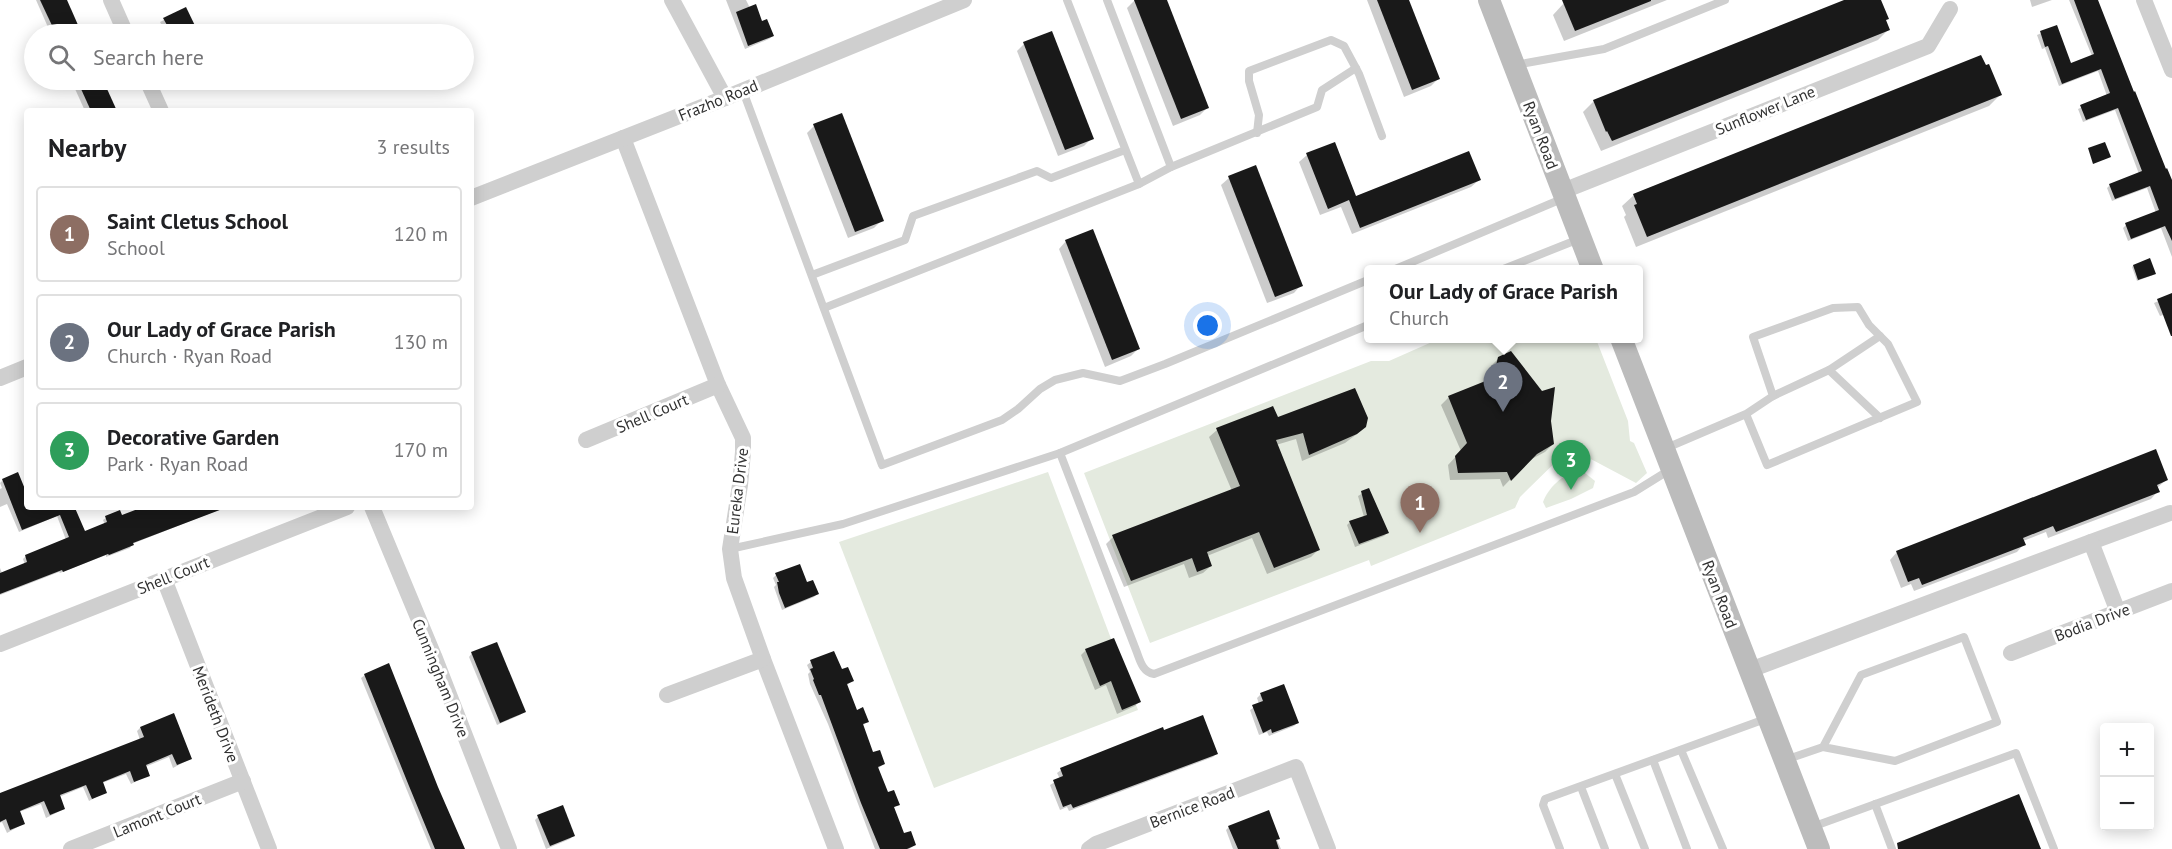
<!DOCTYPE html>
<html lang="en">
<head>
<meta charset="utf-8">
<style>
	body { margin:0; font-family:"PT Sans",sans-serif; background:#f2f2f2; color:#202124 }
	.controls { position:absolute; right:18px; bottom:18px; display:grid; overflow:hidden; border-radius:6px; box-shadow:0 3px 15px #0003 }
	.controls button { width:54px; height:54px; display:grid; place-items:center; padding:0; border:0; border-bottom:2px solid #e0e0e0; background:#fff; color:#202124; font:30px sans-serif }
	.you { position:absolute; left:1208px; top:326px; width:21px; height:21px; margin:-15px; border:4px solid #fff; border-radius:50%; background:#1a73e8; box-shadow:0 0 0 9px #1a73e833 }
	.badge { display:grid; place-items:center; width:39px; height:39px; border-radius:50%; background:#d34a50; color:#fff; font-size:20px; font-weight:700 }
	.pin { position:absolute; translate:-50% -50px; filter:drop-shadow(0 2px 3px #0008) }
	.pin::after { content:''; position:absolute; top:32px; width:21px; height:18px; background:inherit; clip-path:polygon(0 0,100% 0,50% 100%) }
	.popup { position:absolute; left:1364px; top:265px; width:279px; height:78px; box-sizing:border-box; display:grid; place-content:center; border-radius:6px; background:#fff; filter:drop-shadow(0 2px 4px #0005); font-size:20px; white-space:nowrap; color:#757577 }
	.popup b { font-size:22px; color:#202124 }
	.popup::after { content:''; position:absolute; left:50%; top:100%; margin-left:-12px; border:12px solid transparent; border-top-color:#fff }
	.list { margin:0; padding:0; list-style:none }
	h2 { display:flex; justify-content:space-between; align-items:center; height:78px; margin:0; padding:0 24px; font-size:26px }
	h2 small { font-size:20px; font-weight:400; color:#757577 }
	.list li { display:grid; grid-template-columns:39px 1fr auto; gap:18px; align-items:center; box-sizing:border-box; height:96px; margin:0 12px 12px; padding:0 12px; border:2px solid #e0e0e0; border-radius:6px }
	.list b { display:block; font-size:22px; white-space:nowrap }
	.list p { margin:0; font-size:20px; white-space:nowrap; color:#757577 }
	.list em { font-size:20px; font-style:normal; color:#757577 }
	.icon { flex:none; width:33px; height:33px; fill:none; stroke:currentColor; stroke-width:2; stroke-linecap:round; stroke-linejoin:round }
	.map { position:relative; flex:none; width:2172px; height:849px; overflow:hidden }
	.search { position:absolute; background:#fff; box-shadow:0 3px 15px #0003; left:24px; top:24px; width:450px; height:66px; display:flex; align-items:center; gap:15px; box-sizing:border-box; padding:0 21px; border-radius:33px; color:#757577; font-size:22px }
	.panel { position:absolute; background:#fff; box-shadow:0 3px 15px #0003; left:24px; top:108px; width:450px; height:402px; border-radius:6px }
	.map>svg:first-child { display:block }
</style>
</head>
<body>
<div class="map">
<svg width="2172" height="849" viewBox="0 0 2172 849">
	<rect width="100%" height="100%" fill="#fff"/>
	<g fill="#e4eadf">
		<path d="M1441,338L1596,339L1628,421L1630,441L1634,443L1647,473L1636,483L1570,448L1520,497L1515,508L1371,566L1369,560L1150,643L1084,473L1371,361H1389Z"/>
		<path d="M1577,471L1585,473L1595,481L1593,488L1571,499L1546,508L1543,502C1548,488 1563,474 1577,471Z"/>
		<path d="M1048,472L1138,710L934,788L839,542Z"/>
	</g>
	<g fill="#0003">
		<path d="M36,0H65L82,34H51Z"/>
		<path d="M726,0H746L750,8L773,36L769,39L745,49Z"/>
		<path d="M1135,0H1165L1207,108L1200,115L1173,126L1127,8Z"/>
		<path d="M1367,0H1408L1438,79L1431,86L1404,97Z"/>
		<path d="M1573,0H1667L1564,41L1553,15L1564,3Z"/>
		<path d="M1846,0H1879L1888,30L1878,40L1601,151L1583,112L1594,101Z"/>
		<path d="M2030,0H2052L2032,7Z"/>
		<path d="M2069,0H2096L2172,185V257L2161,228L2128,241L2123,228L2126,225L2156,213L2147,188L2112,201L2107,188L2110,185L2139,174L2115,110L2083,122L2078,109L2107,96L2098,71L2059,86L2045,48L2042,49L2037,35L2056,27L2070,65L2092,56Z"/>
		<path d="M186,9L197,34H166L160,22Z"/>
		<path d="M1024,44L1092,138L1084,146L1058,156L1017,51Z"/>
		<path d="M71,80H100L115,111H85Z"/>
		<path d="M2000,95L1989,106L1636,247L1624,217L1626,215L1622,206L1634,195Z"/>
		<path d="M814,126L882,220L874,228L848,238L807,133Z"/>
		<path d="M1307,155L1355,198L1479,180L1471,187L1352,234L1341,207L1320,215L1299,162Z"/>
		<path d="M1229,178L1301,285L1294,293L1267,303L1221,185Z"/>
		<path d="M1066,241L1138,349L1131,356L1105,367L1059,249Z"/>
		<path d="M2133,266L2153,275L2137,281L2132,267Z"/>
		<path d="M2172,295V312L2160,316L2154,303Z"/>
		<path d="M1499,358L1542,392L1550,421L1553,444L1545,452L1528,461L1503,487L1500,479L1450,480L1448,465L1461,451L1441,405L1448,398L1487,382L1491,366Z"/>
		<path d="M1272,408L1277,419L1357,434L1345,443L1302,461L1296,439L1276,445L1318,550L1311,557L1267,574L1252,538L1207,556L1211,566L1203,573L1189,578L1184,564L1124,587L1106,544L1113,537L1232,491L1209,437L1217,430Z"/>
		<path d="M3,480L27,498V507H73L84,533L105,525L103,520L106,518L121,517L144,507H226L132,544L130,548L106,557V555L60,573L59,572L0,595V568L2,573L25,565L23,559L26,556L66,540L57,516L19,532L7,504L0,507V489L2,488L0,483Z"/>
		<path d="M2166,480L2157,488L2158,491L2151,499L2048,538L2046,532L2023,541L2024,544L2017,552L1914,591L1911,584L1901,588L1890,560L1897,552Z"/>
		<path d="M1368,490L1388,532L1384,536L1355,547L1347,525L1350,522L1364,517L1358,496Z"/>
		<path d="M776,575L806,584L817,594L814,597L782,610L774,587L776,585L773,578Z"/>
		<path d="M1086,650L1140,701L1135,706L1117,714L1106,685L1095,690L1081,655Z"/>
		<path d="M472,653L524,712L520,715L497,725L469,657Z"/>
		<path d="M834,653L841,671L852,681L846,686L856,712L867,722L862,726L872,754L884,764L877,769L887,794L898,804L893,808L904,835L915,845L909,849H875L828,724L810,684L808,674L810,672L807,665L811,662Z"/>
		<path d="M365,675L463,849H431L361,678Z"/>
		<path d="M1283,686L1297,723L1294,726L1269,736L1267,732L1259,735L1250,710L1259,704L1257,698L1260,695Z"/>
		<path d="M140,728L190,759L173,768L169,757L145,767L148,775L131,784L126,774L102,783L106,792L89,801L83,787L59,797L64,809L46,818L41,804L19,812L23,824L7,833L2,822L0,823V795L140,740L137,731Z"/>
		<path d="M1217,753L1213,757L1069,811L1067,807L1060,810L1050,785L1060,779L1057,773L1061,770Z"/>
		<path d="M538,817L573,835L570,839L546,849L535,820Z"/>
		<path d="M1229,827L1277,840L1281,849H1233L1226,830Z"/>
	</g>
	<g fill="#191919">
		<path d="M40,0H67L82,34H56Z"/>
		<path d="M1134,0H1167L1209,108L1181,119Z"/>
		<path d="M1377,0H1409L1440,79L1412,90Z"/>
		<path d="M1562,0H1651V1L1575,31Z"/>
		<path d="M1844,0H1881L1889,19L1886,20L1890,30L1612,141L1607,131L1606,132L1593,100Z"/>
		<path d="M2074,0H2098L2134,92L2135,91L2166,169L2167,168L2172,180V241L2165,226L2131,239L2125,223L2159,210L2150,186L2115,199L2109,184L2142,171L2118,108L2086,120L2080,105L2110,93L2101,69L2062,84L2048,46L2045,47L2040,31L2057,25L2071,63L2094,54Z"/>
		<path d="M756,4L762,21L767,19L774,36L748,46L736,12Z"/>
		<path d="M186,7L199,34H172L163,18Z"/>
		<path d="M1052,31L1094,139L1065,150L1023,42Z"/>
		<path d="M1981,55L1986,65L1989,64L2002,95L1647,237L1634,205L1637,204L1633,194Z"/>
		<path d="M77,80H103L117,111H91Z"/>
		<path d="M842,113L884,221L855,232L813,124Z"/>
		<path d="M1335,142L1356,196L1469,151L1481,180L1360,228L1349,200L1328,209L1306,153Z"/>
		<path d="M2105,142L2111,157L2093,164L2088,148Z"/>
		<path d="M1256,165L1303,286L1275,297L1228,176Z"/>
		<path d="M1093,229L1140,349L1112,360L1065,240Z"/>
		<path d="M2150,258L2156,274L2138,280L2133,265Z"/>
		<path d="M2172,293V336H2171L2157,299Z"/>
		<path d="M1511,351L1542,391L1555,387L1551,421L1554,444L1537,454L1511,481L1507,472L1458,473L1455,456L1467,443L1448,396L1493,378L1498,357Z"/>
		<path d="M1355,388L1368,418L1366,427L1357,434L1309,455L1303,433L1276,440L1320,550L1274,568L1259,532L1207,552L1212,566L1197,572L1192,558L1131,581L1112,535L1240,486L1216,428L1273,406L1278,417Z"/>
		<path d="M2156,449L2168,480L2157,485L2160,492L2056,532L2053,526L2023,538L2026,545L1922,585L1919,578L1908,582L1896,551Z"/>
		<path d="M18,472L27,494V507H77L75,508L85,531L107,522L105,516L120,510L122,515L143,507L225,508L133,543L134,545L109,555L108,554L63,572L62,570L0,594V573L27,562L25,555L69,537L60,515L22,530L2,479Z"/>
		<path d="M1369,488L1389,533L1359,544L1349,521L1367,515L1361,491Z"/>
		<path d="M800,564L807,582L813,580L819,594L785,608L779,593L777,582H779L775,573Z"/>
		<path d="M1114,638L1141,702L1122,710L1111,681L1100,686L1085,649Z"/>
		<path d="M497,642L526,712L500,723L471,652Z"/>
		<path d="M834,651L842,669L848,667L854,681L847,684L857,710L863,707L869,722L863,724L873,752L880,750L885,764L878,767L888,792L894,790L900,805L894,807L904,833L911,831L916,845L907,849H880L861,803L821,695H819L813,680L814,679L810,669L813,668L810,660Z"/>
		<path d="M389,663L438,787L465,849H435L409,786L364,674Z"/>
		<path d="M1284,684L1299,723L1272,733L1271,729L1263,733L1252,705L1263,701L1260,693Z"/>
		<path d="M174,713L192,759L177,765L172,754L146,765L150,776L134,782L130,771L103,782L107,793L92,799L86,785L60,795L65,809L50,815L44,801L20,811L25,824L10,830L6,819L0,822V793L144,737L140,727Z"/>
		<path d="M1203,715L1218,754L1073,808L1071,804L1063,807L1053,780L1063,776L1060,768L1163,727L1164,730Z"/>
		<path d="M2019,794L2041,849H1898L1897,843Z"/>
		<path d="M563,805L575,836L550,846L537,815Z"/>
		<path d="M1269,810L1280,839L1276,840L1279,849H1238L1228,826Z"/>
	</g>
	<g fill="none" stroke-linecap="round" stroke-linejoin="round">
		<g stroke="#cfcfcf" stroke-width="8">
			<path d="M1107,0L1171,167L1317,107L1322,90L1356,68"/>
			<path d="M1515,65L1604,49L1725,0"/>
			<path d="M743,91L882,465L1002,420L1018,409L1040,389L1055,380L1083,373L1120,381L1165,364L1368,280"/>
			<path d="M1257,133L1259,115L1249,81V71L1331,40L1344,46L1359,74L1382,136"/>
			<path d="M1139,184L1171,167"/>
			<path d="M1393,270L1564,198"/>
			<path d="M1501,270L1579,239"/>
			<path d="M812,275L905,240L913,216L1037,171L1051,178L1125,150"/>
			<path d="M824,308L1139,184L1067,0"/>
			<path d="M1829,370L1880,418"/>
			<path d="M1773,396L1829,370L1880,336"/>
			<path d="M1664,449L1746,414L1767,465L1917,402L1888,344L1869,325L1858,307L1833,308L1753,337L1773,396L1746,414"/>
			<path d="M1060,453L1136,650C1140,660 1142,672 1154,674L1634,492L1671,469"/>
			<path d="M730,549L843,524L1060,453L1368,325"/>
			<path d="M1681,750L1723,849"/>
			<path d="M1653,760L1687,849"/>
			<path d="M1785,760L1823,747L1895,761L1997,722L1964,637L1861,675L1823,747"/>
			<path d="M1615,774L1645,849"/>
			<path d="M1581,787L1605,849"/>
			<path d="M1875,804L1892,849"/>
			<path d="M1812,827L2016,753L2054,849"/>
			<path d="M1560,849L1543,805L1545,799L1768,718"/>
		</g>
		<g stroke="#cfcfcf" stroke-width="16">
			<path d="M111,0L126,34"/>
			<path d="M672,0L725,98"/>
			<path d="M2144,0L2172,70"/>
			<path d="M147,80L161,111"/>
			<path d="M623,138L718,385L743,438V452L740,485L730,549L734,578L763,659L836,849"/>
			<path d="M1563,191L1928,46L1950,9"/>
			<path d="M471,198L725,98L964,0"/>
			<path d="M0,378L27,367"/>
			<path d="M586,440L718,385"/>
			<path d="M372,507L434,656L509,849"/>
			<path d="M2091,542L2170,513"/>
			<path d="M164,579L269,849"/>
			<path d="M0,644L347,507"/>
			<path d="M2011,653L2172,591"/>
			<path d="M1750,670L2091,542L2118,612"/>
			<path d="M667,695L763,659"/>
			<path d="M71,849L243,781"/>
			<path d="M1089,849L1096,844L1296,767L1328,849"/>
		</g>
		<g stroke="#bcbcbc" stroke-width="22">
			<path d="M1489,0L1593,270"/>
			<path d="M1621,338L1819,849"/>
		</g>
	</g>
	<g text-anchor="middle" stroke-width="6" stroke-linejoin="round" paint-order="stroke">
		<g font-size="16" fill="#323232" stroke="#fff">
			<text transform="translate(718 100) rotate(-22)" y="6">Frazho Road</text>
			<text transform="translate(1765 110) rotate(-22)" y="6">Sunflower Lane</text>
			<text transform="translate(1541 135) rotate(69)" y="6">Ryan Road</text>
			<text transform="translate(652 413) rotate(-23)" y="6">Shell Court</text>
			<text transform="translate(737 491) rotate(-83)" y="6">Eureka Drive</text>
			<text transform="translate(173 575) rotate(-22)" y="6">Shell Court</text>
			<text transform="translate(1720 594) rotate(69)" y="6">Ryan Road</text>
			<text transform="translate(2092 622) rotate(-21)" y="6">Bodia Drive</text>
			<text transform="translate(441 678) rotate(68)" y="6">Cunningham Drive</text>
			<text transform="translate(216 714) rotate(69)" y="6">Merideth Drive</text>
			<text transform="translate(1192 807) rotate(-21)" y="6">Bernice Road</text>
			<text transform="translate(157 815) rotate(-22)" y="6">Lamont Court</text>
		</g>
	</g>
</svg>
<div class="controls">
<button>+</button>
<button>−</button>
</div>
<div class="you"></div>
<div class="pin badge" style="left:1420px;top:533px;background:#8d6e63">1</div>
<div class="pin badge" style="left:1503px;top:412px;background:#6b7280">2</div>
<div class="popup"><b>Our Lady of Grace Parish</b>Church</div>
<div class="pin badge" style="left:1571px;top:490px;background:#2e9e5b">3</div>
<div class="search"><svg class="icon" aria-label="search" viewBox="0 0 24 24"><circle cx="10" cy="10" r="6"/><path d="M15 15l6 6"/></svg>Search here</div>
<section class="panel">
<h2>Nearby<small>3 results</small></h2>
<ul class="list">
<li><span class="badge" style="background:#8d6e63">1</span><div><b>Saint Cletus School</b><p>School</p></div><em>120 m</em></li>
<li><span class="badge" style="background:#6b7280">2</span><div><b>Our Lady of Grace Parish</b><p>Church · Ryan Road</p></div><em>130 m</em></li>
<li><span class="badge" style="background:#2e9e5b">3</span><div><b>Decorative Garden</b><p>Park · Ryan Road</p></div><em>170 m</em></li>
</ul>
</section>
</div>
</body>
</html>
